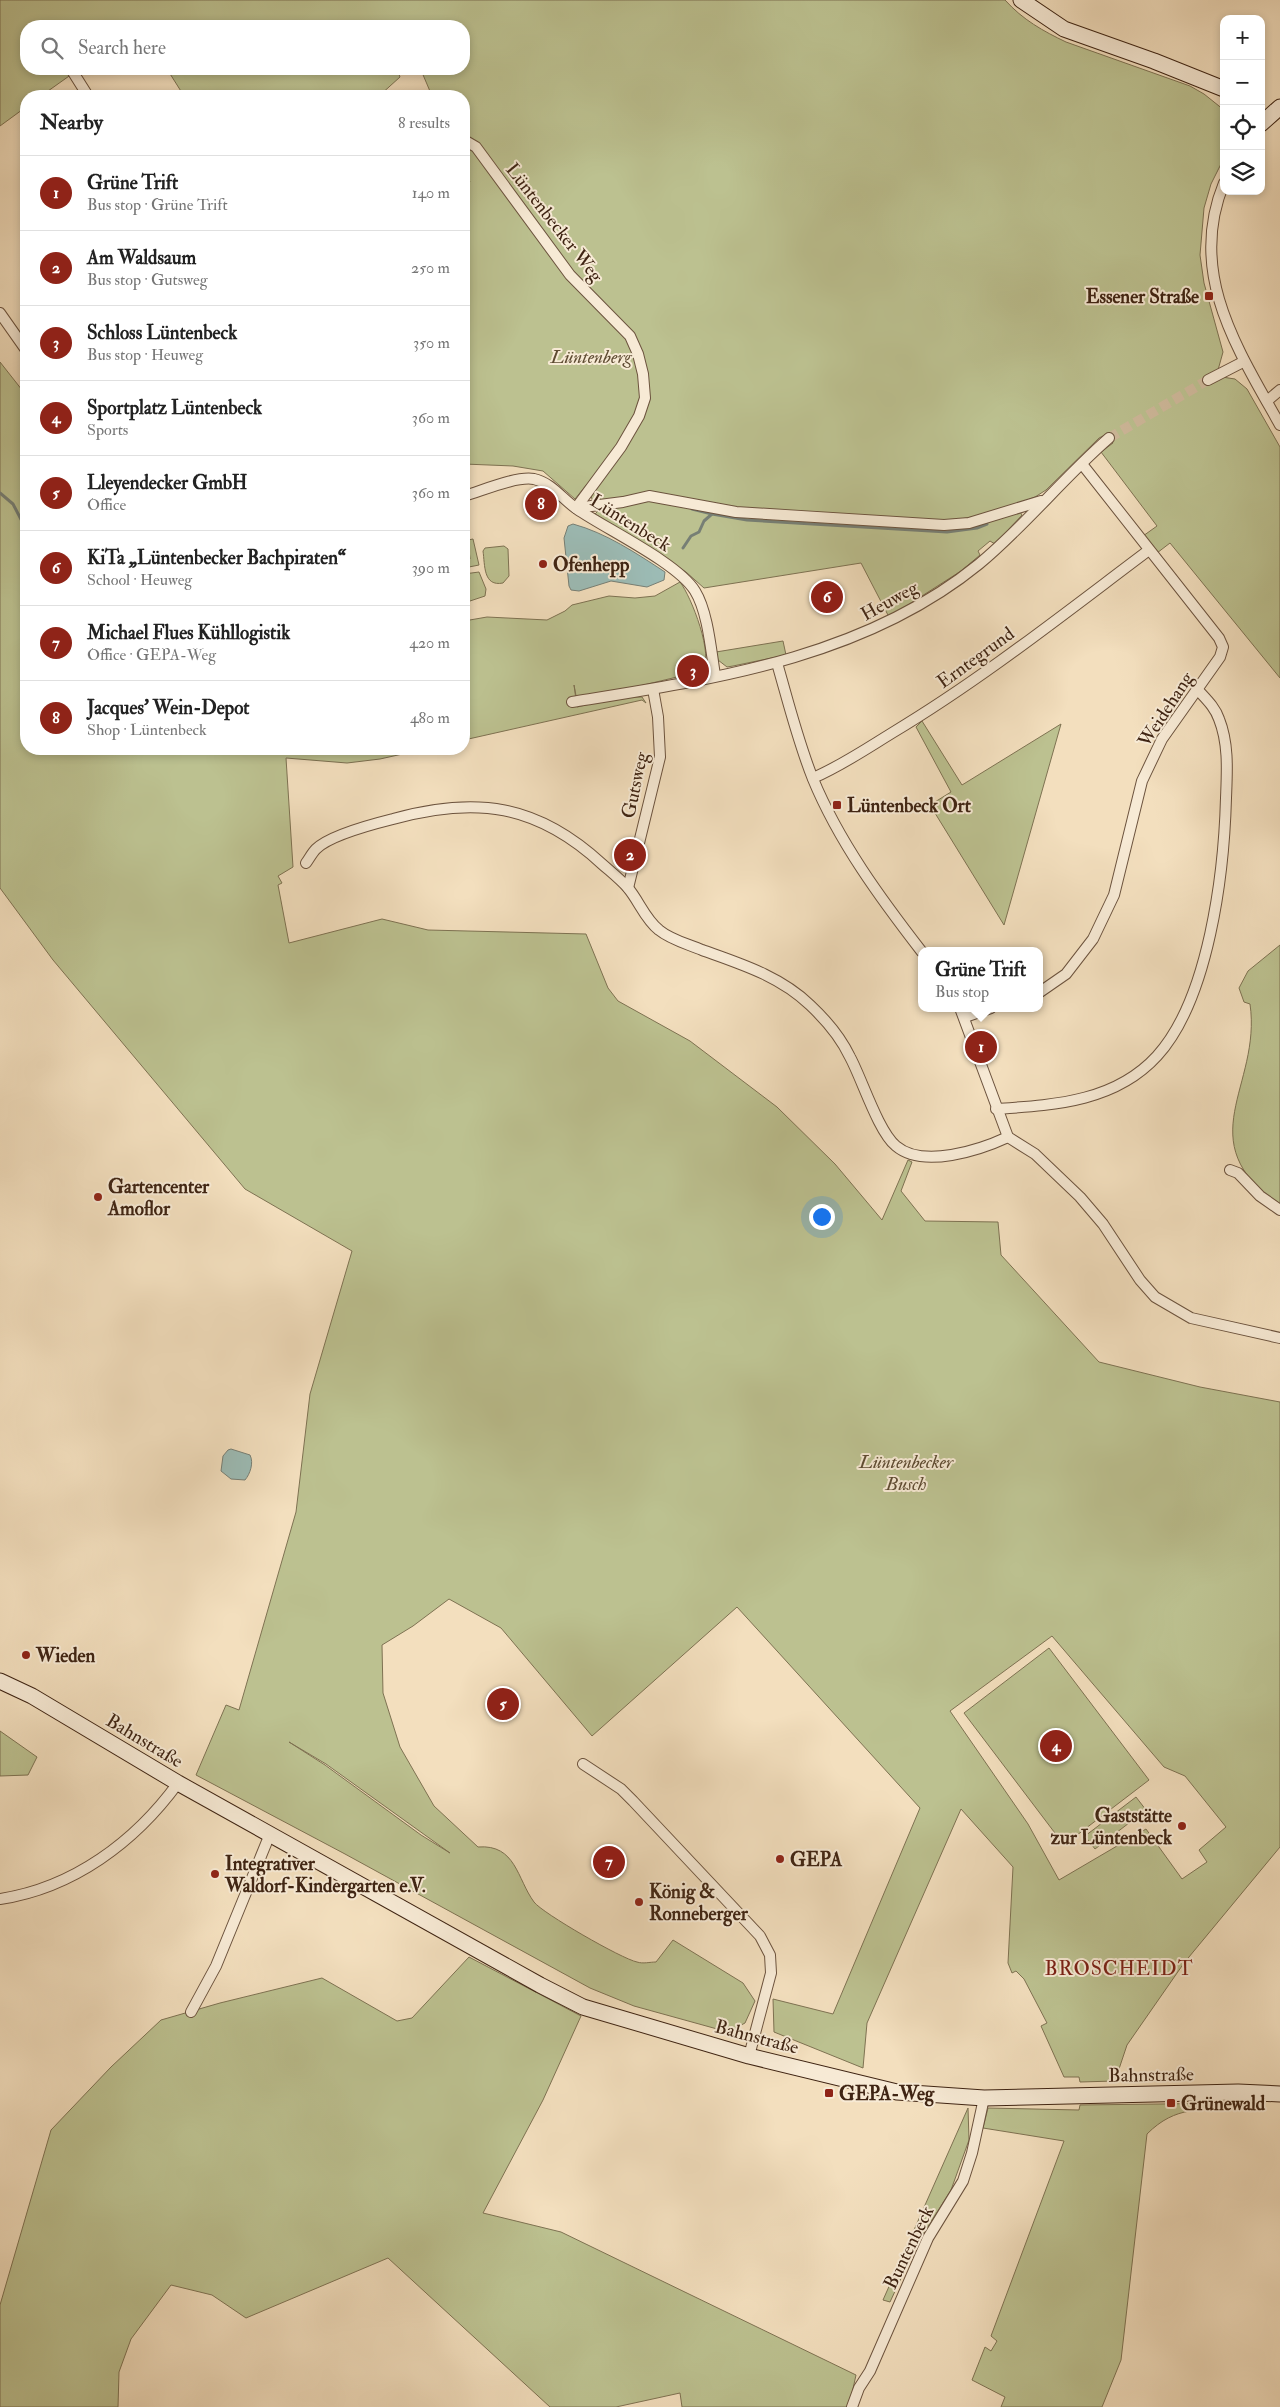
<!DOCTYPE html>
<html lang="en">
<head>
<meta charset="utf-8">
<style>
	body { margin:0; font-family:"IM FELL Double Pica",serif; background:#f2f2f2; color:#222 }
	.controls { position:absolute; right:15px; top:15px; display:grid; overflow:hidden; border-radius:10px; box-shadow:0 2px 8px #0003 }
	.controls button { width:45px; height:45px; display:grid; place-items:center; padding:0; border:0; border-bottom:1px solid #e0e0e0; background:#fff; color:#222; font:25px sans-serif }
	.you { position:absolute; left:821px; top:1216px; width:18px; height:18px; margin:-12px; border:4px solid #fff; border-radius:50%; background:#1a73e8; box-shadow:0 0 0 8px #1a73e833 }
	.badge { display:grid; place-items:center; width:32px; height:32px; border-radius:50%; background:#8f2418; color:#fff; font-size:16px; font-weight:700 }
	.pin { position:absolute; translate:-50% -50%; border:2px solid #fff; box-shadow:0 1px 5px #0006 }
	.popup { position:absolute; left:918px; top:947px; width:125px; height:65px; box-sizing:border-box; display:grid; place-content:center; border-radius:10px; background:#fff; filter:drop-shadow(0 1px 4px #0005); font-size:16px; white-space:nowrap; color:#767676 }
	.popup b { font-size:19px; color:#222 }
	.popup::after { content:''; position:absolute; left:50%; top:100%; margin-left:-10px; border:10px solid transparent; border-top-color:#fff }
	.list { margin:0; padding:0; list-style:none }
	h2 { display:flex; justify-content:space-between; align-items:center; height:65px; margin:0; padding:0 20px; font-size:21px }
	h2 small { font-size:16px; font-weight:400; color:#767676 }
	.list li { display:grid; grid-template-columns:32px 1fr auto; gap:15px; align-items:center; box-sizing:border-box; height:75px; padding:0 20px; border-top:1px solid #e0e0e0 }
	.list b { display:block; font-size:19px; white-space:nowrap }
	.list p { margin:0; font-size:16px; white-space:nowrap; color:#767676 }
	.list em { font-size:16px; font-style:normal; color:#767676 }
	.icon { flex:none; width:28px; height:28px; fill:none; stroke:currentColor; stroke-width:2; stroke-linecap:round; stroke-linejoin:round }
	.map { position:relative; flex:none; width:1280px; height:2407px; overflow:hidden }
	.search { position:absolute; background:#fff; box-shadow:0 2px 8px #0003; left:20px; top:20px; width:450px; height:55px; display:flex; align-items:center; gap:12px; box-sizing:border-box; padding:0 18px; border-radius:20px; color:#767676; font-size:19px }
	.panel { position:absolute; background:#fff; box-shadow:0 2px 8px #0003; left:20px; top:90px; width:450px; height:665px; border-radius:20px }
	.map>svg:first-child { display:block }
</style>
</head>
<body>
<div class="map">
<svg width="1280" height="2407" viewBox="0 0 1280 2407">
	<rect width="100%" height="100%" fill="#f3dfbe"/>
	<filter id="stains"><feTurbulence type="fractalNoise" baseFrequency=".004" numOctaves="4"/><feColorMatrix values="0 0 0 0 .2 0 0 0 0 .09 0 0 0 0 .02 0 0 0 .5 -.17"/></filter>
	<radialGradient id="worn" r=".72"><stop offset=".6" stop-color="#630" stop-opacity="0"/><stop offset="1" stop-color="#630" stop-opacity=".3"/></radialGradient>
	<g fill="#bcc190" stroke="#7e7252" fill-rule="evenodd">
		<path d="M0,0H1005C1023,20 1043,31 1066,42L1190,86L1204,94L1224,110V158L1211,184L1204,208L1200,255L1204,283L1223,352L1218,370L1222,377L1235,379L1247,389L1280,447V678L1170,543L1157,553L1143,536L1157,526L1101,452L1113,443L1107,434L1099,438L1046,490L1035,497L994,513L950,521L737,508L652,492L593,502L587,484L575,499L543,471L513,466L464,464V187L470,182L464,168V96H432L421,70L419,69H464V26H26V69H79L41,96H26V107L0,126Z"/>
		<path d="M167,69H397L400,77L379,96H184Z"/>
		<path d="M0,362L26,395V749H425L380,759L347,763L286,758L293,867L278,876L282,883L278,885L289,943L382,919L428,930L586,934L608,988L618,1001L690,1041L777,1107L835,1164L882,1220L908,1160L912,1162L901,1191L925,1221L998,1222L1001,1255L1099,1362L1200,1387L1280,1402V1847L1184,1963L1127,2045L1115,2081L1080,2082L1079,2077H1064L1041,2026L1047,2023L1024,1979L1016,1971L1012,1973L1008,1963L1013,1867L961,1809L867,2023L863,2068L774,2032L773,1999L833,2014L920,1808L737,1607L592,1736L501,1628L449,1599L413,1626L382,1645L383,1693L400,1747L434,1806L478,1847C516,1844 517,1879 534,1902C542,1913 622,1959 637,1962C643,1964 650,1962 656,1962L673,1940L743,1983L755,2001L745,2023L728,2032L634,2006L590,1988L345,1854L196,1775L226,1705L239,1710L296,1512L310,1394L352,1251L245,1189L53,960L0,888ZM1052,1636L1164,1767L1185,1776L1226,1827L1199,1850L1207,1862L1182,1879L1146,1829L1059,1880L1028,1824L950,1711ZM289,1742L326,1764L450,1853L421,1835L325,1765Z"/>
		<path d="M648,501L928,528L1020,512L1022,515L995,544L990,541L978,551L980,555L961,571L889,617L861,563L704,588L686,572L595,514L599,510Z"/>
		<path d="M473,539L479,565L464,568V559H470L468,540Z"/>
		<path d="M504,546L508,549L509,576L503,583C483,587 485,565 483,551L485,548Z"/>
		<path d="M479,572L486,589L485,596L464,603V574Z"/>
		<path d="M680,582C691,596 715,657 702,671L577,701L574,685L577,707L621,697H642L646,703L642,700L464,740V621L487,617L547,620L565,611L572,605L609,596L635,598L655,596Z"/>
		<path d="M783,641L786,655L733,666L727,667L718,660L716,652Z"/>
		<path d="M922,721L962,785L1061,724L1004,925L930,805L951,792L916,727Z"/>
		<path d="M1280,945V1206C1187,1140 1262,1087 1250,1004L1244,1002L1239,988L1248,971Z"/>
		<path d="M1049,1648L1149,1780L1064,1845L964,1713Z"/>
		<path d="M0,1731L37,1757L28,1775L0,1776Z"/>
		<path d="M1136,1797L1146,1810L1095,1849L1085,1836Z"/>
		<path d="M469,1957L581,2016L543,2100L483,2213L561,2232L856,2375L849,2407H682L680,2393L616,2407H550L388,2258L246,2318L212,2295L171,2285L131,2339L119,2372L118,2407H0V2305L51,2130L111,2067L161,2020L220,2003L322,1978L397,2021L412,2018Z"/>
		<path d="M1238,2103L1240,2109C1201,2110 1176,2105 1147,2134L1121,2360L1102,2407H1001L1005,2397L972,2380L985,2347L991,2351L997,2341L991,2336L1064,2141L983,2128L988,2108L1079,2110L1080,2105Z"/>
		<path d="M968,2108L969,2140L951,2190L917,2244L890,2302L883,2300Z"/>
	</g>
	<g fill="#9cbcb6" stroke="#777f75">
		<path d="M573,524C606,533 636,553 665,572L664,580L647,587L611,581L579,591L571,590L569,586L564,538L568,526Z"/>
		<path d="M231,1449L250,1455C254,1463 250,1474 245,1480L231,1479L221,1471L223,1456L228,1450Z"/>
	</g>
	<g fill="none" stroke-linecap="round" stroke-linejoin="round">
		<g stroke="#777f75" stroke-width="3">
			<path d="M0,493L13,504L26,529"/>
			<path d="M692,509L712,514"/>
			<path d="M683,548L691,536L699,532L704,521L712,514L747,520L947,532L977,528L987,524"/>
		</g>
		<path stroke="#cfba9c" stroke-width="10" stroke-dasharray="10 5" stroke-linecap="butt" d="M1109,438L1208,380"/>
		<defs>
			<g id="street">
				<path d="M71,69L88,96"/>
				<path d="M464,140L476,147L570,275L630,336L638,354L643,374L645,398L639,416L621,447L576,508"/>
				<path d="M1224,183C1187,273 1237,348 1280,425"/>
				<path d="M0,313L26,350"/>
				<path d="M1208,380L1243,362"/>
				<path d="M1267,401L1280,390"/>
				<path d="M464,496C482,491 515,476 534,479C552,483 562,499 577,509C606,529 678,563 695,591C708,612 711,651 715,675"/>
				<path d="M576,508L623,502L649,496L736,512L944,525L969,523L1041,501"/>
				<path d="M777,663C788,701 798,742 813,779C839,842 881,899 922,952"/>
				<path d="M572,702C714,679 864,658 979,564C1025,526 1063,478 1109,438"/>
				<path d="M813,778C841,766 866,749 892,733C982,679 1065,613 1149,550"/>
				<path d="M306,863C309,859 312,853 316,849C330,835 373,824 393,819C476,796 537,804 602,864C611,872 620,879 628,888C639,901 645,919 659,930C671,940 688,944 702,950C741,964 780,976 810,1005C826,1020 841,1038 850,1057C862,1079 878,1131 896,1146C923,1169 980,1150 1008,1137"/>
				<path d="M628,888L660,757L658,717L653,689"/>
				<path d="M1040,992L1066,974L1093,939L1114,895L1142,781L1162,739L1220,657L1223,647L1219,638L1082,464"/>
				<path d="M960,1008L1008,1137L1035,1154L1080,1197L1103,1224L1140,1280L1155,1297L1191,1318L1280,1338"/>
				<path d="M965,1017L991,1008"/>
				<path d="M996,1109C1054,1105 1115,1102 1157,1056C1209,999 1224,873 1226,798C1227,772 1229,744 1219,719C1215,707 1206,699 1197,689"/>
				<path d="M1230,1170L1238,1173L1260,1196L1280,1210"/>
				<path d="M583,1764L621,1789L633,1801L760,1936L770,1955L771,1973L749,2056"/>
				<path d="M0,1899C73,1888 135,1842 178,1783"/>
				<path d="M191,2012L216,1966L270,1834"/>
				<path d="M852,2407L859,2388L870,2371L928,2238L963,2181L972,2153L984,2098"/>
			</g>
			<g id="secondary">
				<path d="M1021,0L1064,29L1154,61L1224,89"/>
				<path d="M1261,124L1280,107"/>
				<path d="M0,1681L32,1696L178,1783L540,1985L583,2007L749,2056L897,2092L984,2098L1238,2092L1280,2094"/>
			</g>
		</defs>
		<use href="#street" stroke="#6c533e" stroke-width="12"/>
		<use href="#secondary" stroke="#3f2413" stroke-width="17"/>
		<use href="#street" stroke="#f7ead5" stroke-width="10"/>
		<use href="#secondary" stroke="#f7ead5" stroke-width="15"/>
	</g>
	<g fill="#8f2418" stroke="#f7ead5" stroke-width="2">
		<rect x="1204" y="291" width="10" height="10" rx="2.5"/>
		<circle cx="543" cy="564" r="5"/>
		<rect x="832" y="800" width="10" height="10" rx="2.5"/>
		<circle cx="98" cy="1197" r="5"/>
		<circle cx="26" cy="1655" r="5"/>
		<circle cx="1182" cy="1826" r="5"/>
		<circle cx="780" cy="1859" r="5"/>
		<circle cx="215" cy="1874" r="5"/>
		<circle cx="639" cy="1902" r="5"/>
		<rect x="824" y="2088" width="10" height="10" rx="2.5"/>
		<rect x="1166" y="2098" width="10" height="10" rx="2.5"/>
	</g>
	<g text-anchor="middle" stroke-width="4" stroke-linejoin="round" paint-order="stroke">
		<g font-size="19" fill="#3f2413" stroke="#f7ead5">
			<text transform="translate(555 222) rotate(52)" y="7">Lüntenbecker Weg</text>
			<text transform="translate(631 522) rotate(32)" y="7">Lüntenbeck</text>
			<text transform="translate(889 600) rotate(-29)" y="7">Heuweg</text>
			<text transform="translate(975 657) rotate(-36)" y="7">Erntegrund</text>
			<text transform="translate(1165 709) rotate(-57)" y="7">Weidehang</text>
			<text transform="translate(634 785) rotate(-78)" y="7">Gutsweg</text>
			<text transform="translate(145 1740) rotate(31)" y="7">Bahnstraße</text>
			<text transform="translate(757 2036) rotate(15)" y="7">Bahnstraße</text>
			<text transform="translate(1151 2074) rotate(-1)" y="7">Bahnstraße</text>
			<text transform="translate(908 2247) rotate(-64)" y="7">Buntenbeck</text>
		</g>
		<g font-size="19" font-weight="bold" fill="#3f2413" stroke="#f7ead5" text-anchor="start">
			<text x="1199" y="303" text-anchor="end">Essener Straße</text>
			<text x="553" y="571">Ofenhepp</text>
			<text x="847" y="812">Lüntenbeck Ort</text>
			<text x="108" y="1193">Gartencenter<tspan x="108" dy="22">Amoflor</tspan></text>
			<text x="36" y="1662">Wieden</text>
			<text x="1172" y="1822" text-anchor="end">Gaststätte<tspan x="1172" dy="22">zur Lüntenbeck</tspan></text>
			<text x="790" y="1866">GEPA</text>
			<text x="225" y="1870">Integrativer<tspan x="225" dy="22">Waldorf-Kindergarten e.V.</tspan></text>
			<text x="649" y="1898">König &amp;<tspan x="649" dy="22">Ronneberger</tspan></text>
			<text x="839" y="2100">GEPA-Weg</text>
			<text x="1181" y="2110">Grünewald</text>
		</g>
		<g font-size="19" font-style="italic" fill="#5e4b32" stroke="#f7ead5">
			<text x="591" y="363">Lüntenberg</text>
			<text x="906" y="1468">Lüntenbecker<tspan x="906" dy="22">Busch</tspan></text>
		</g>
		<g font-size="20" letter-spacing="1" fill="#7a1f14" stroke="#f7ead5">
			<text x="1119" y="1975">BROSCHEIDT</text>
		</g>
	</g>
	<rect width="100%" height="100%" filter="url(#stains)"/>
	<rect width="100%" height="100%" fill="url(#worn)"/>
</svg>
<div class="controls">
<button>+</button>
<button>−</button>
<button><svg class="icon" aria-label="locate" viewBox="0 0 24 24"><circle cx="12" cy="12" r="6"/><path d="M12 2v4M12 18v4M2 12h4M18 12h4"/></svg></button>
<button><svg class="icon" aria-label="layers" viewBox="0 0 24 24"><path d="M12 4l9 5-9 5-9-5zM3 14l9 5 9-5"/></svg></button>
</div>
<div class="you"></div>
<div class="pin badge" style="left:981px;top:1047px">1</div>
<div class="popup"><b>Grüne Trift</b>Bus stop</div>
<div class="pin badge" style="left:630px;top:855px">2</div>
<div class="pin badge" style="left:693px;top:671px">3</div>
<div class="pin badge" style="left:1056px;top:1746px">4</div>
<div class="pin badge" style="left:503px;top:1704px">5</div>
<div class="pin badge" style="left:827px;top:597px">6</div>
<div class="pin badge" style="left:609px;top:1862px">7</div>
<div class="pin badge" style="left:541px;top:504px">8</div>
<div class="search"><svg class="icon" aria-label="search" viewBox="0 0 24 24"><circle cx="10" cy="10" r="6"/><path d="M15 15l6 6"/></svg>Search here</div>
<section class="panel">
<h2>Nearby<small>8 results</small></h2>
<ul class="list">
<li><span class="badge">1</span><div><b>Grüne Trift</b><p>Bus stop · Grüne Trift</p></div><em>140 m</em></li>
<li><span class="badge">2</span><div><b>Am Waldsaum</b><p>Bus stop · Gutsweg</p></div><em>250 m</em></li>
<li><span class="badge">3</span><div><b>Schloss Lüntenbeck</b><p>Bus stop · Heuweg</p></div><em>350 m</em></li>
<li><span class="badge">4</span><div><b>Sportplatz Lüntenbeck</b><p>Sports</p></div><em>360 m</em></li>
<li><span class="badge">5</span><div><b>Lleyendecker GmbH</b><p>Office</p></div><em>360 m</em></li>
<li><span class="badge">6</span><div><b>KiTa „Lüntenbecker Bachpiraten“</b><p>School · Heuweg</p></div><em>390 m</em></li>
<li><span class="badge">7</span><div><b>Michael Flues Kühllogistik</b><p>Office · GEPA-Weg</p></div><em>420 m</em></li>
<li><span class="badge">8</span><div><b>Jacques' Wein-Depot</b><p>Shop · Lüntenbeck</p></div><em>480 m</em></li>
</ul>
</section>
</div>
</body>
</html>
